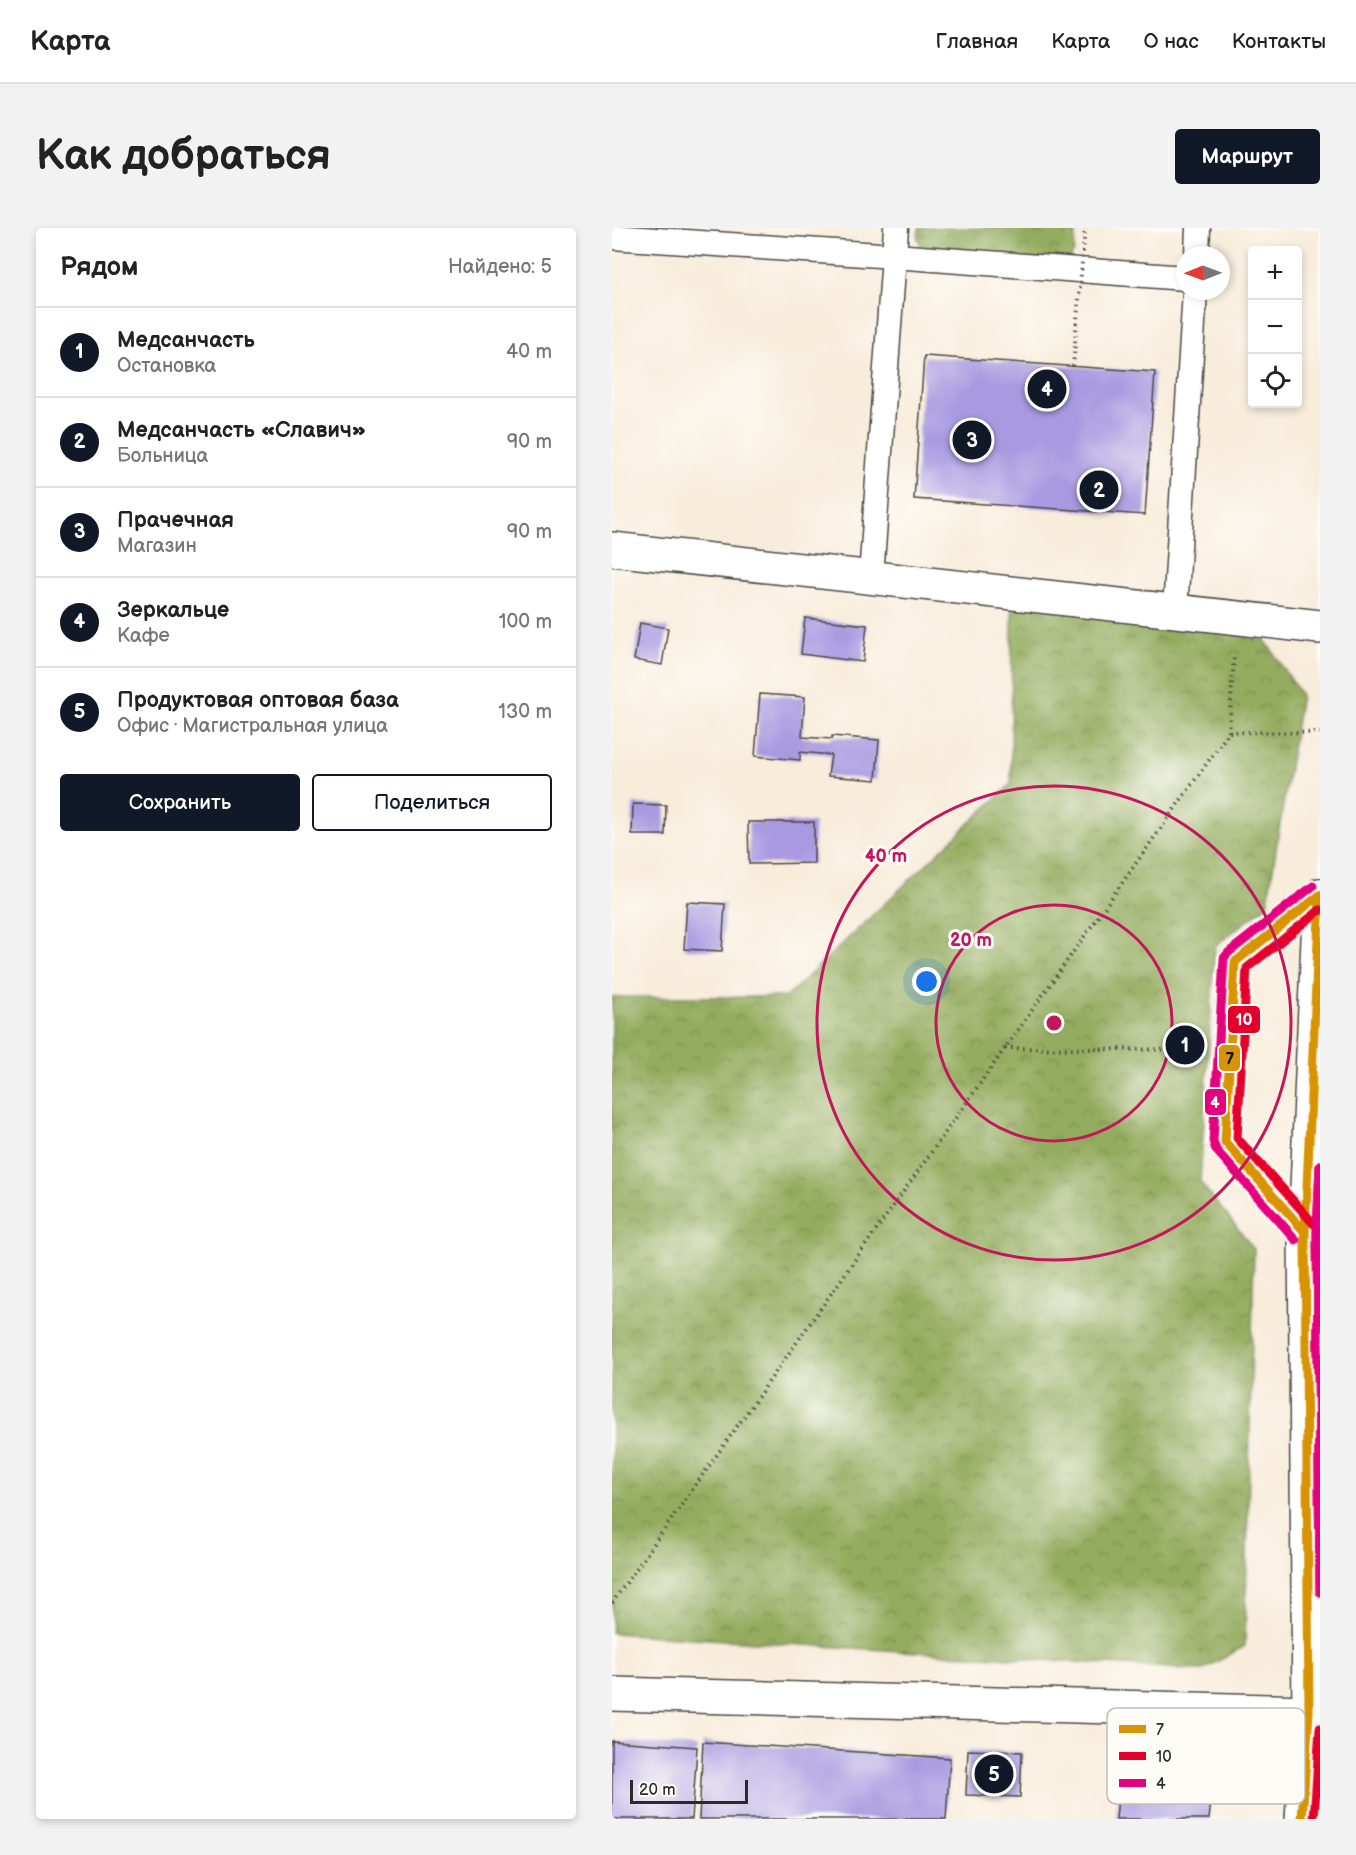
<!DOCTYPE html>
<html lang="ru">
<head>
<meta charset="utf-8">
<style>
	body { margin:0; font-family:"Balsamiq Sans",sans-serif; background:#f2f2f2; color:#222 }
	.controls { position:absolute; right:18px; top:18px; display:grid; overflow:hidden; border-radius:6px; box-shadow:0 3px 9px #0003 }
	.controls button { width:54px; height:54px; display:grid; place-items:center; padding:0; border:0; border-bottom:2px solid #e0e0e0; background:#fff; color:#222; font:30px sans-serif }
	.compass { position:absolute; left:564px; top:18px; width:54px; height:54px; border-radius:50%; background:#fff; box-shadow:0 3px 9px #0003; rotate:269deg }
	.scale { position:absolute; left:18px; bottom:15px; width:118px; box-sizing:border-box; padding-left:6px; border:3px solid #2b2b2b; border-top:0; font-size:16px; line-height:21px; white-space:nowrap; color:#2b2b2b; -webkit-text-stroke:4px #fdfcf7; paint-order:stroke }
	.you { position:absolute; left:315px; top:754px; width:21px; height:21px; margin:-15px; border:4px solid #fff; border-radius:50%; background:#1a73e8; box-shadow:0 0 0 9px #1a73e833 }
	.badge { display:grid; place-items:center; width:39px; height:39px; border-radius:50%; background:#111827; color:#fff; font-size:20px; font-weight:700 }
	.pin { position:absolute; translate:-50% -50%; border:3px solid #fff; box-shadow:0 2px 6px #0006 }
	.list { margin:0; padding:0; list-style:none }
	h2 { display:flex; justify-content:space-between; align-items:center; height:78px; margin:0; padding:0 24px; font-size:26px }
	h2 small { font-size:20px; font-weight:400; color:#767676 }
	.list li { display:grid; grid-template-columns:39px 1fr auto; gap:18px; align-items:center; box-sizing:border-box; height:90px; padding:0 24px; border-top:2px solid #e0e0e0 }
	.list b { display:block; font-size:22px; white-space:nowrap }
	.list p { margin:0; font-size:20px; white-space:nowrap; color:#767676 }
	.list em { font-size:20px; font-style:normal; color:#767676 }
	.actions { display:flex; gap:12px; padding:18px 24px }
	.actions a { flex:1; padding:14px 0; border:2px solid #111827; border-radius:6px; text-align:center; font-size:21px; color:#111827 }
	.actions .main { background:#111827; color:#fff }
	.icon { flex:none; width:33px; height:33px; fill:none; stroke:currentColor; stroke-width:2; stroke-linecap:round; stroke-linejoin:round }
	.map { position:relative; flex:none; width:708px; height:1591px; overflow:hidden; border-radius:6px }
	header { display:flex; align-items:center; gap:36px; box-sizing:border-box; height:84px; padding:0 30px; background:#fff; border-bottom:2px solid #e0e0e0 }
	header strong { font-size:28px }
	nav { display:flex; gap:33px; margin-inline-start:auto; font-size:21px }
	.intro { display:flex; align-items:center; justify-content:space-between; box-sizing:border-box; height:144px; padding:0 36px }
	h1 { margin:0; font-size:42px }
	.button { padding:15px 27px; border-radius:6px; background:#111827; color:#fff; font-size:21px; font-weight:700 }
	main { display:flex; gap:36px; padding:0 36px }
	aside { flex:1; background:#fff; border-radius:6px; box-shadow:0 3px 9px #0003 }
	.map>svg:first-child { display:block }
</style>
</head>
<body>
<header>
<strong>Карта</strong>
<nav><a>Главная</a><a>Карта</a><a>О нас</a><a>Контакты</a></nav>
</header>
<div class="intro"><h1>Как добраться</h1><a class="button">Маршрут</a></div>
<main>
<aside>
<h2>Рядом<small>Найдено: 5</small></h2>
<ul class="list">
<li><span class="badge">1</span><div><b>Медсанчасть</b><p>Остановка</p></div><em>40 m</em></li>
<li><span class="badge">2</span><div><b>Медсанчасть «Славич»</b><p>Больница</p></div><em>90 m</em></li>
<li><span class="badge">3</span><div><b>Прачечная</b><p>Магазин</p></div><em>90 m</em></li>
<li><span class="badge">4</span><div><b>Зеркальце</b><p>Кафе</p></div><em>100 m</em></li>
<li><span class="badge">5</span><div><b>Продуктовая оптовая база</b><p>Офис · Магистральная улица</p></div><em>130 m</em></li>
</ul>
<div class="actions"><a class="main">Сохранить</a><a>Поделиться</a></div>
</aside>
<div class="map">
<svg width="708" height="1591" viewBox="0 0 708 1591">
	<defs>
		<pattern id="forest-crowns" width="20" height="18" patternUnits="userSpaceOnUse" patternTransform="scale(1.5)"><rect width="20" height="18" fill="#94ac5e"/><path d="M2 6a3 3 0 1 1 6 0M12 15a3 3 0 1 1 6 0" fill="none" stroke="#798c4e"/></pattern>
	</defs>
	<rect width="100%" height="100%" fill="#fdfcf7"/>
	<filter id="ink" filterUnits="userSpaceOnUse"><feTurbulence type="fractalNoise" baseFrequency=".0167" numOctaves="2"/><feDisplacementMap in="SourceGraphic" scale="12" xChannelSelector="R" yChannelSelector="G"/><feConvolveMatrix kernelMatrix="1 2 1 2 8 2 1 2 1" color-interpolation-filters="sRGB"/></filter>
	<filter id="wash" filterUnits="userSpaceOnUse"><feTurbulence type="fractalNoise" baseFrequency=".008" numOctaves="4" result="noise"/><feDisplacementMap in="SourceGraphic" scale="24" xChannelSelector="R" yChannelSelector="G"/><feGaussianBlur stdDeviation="1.35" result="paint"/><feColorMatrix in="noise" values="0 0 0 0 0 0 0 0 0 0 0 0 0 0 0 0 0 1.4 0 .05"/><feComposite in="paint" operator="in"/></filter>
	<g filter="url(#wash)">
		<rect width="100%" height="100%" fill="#f8ecda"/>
		<g fill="url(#forest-crowns)" stroke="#606c44" stroke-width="1.5">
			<path d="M307,0H464L462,24L454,36L309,18L306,10Z"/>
			<path d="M400,366L653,412L689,467L655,677L603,718L588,954L642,1021L633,1418L590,1442L0,1405V769H174L399,556Z"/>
		</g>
		<g id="blocks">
			<g fill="#a899e1">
				<path d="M312,128L543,144L533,287L302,271Z"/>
				<path d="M193,390L255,397L251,434L189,426Z"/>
				<path d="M28,395L56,400L50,437L22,432Z"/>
				<path d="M148,466L193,469L190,509L220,511V508L267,512L264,552L216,548L219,527L188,524V532L143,528Z"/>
				<path d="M21,576L54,577L53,607H20Z"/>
				<path d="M136,594H202V635L137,636Z"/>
				<path d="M75,674L113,676L110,723L72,721Z"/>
				<path d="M0,1513L85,1519L80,1591H0Z"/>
				<path d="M91,1514L338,1530L334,1591H87Z"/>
				<path d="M356,1522L410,1524L408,1569L354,1567Z"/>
				<path d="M509,1535L602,1544L597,1591H504Z"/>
			</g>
		</g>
	</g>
	<g filter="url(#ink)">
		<use href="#blocks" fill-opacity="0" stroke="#4a4845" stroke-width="1.5"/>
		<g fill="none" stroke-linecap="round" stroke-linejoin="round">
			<defs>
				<g id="lane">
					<path d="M0,9L282,28L573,50"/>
					<path d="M585,27L586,0"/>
					<path d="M259,349L284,0"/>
					<path d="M563,383L583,63"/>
				</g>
				<g id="street">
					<path d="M0,321L708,399"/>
					<path d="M693,1004L613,914L623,734L708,667"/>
					<path d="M0,1466L697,1484L693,1004L708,667"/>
				</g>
				<path id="secondary" d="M690,1591L697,1484L708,1486"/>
			</defs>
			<use href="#lane" stroke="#4a4845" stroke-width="27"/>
			<use href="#street" stroke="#4a4845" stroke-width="36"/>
			<use href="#secondary" stroke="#4a4845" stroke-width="36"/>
			<g stroke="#4a4845" stroke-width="4" stroke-dasharray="1.5 4.5" stroke-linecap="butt">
				<path d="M617,504L622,427"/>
				<path d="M393,820L580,822"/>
				<path d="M0,1375L617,504L708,505"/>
			</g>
			<use href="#lane" stroke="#fff" stroke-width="24"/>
			<use href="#street" stroke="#fff" stroke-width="33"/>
			<use href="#secondary" stroke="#fff" stroke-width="33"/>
			<path stroke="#4a4845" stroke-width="4" stroke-dasharray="1.5 4.5" stroke-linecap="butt" d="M461,138L473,0"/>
			<defs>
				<g id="bus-1">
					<path d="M693,1004L613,914L623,734L708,667"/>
					<path d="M690,1591L697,1484L693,1004L708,667"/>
				</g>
				<g id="bus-2">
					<path d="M708,937L705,1004L708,1364"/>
					<path d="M702,996L625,910L635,740L708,682"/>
					<path d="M702,1591L708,1500"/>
				</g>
				<g id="bus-3">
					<path d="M708,937L705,1004L708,1364"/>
					<path d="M684,1012L604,922L601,913L612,730L616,725L701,658"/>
				</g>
			</defs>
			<use href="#bus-1" stroke="#fdfcf7" stroke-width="14"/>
			<use href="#bus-2" stroke="#fdfcf7" stroke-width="14"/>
			<use href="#bus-3" stroke="#fdfcf7" stroke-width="14"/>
			<use href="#bus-1" stroke="#d89406" stroke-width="9"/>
			<use href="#bus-2" stroke="#e4002b" stroke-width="9"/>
			<use href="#bus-3" stroke="#e5007d" stroke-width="9"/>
		</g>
	</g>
	<g fill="none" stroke="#c2185b" stroke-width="3">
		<circle cx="442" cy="795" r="118"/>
		<circle cx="442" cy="795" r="237"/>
	</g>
	<rect x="495" y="1480" width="198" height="96" rx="9" fill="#fdfcf7" stroke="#bebdba" stroke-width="1.5"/>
	<rect x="507" y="1497" width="27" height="8" fill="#d89406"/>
	<rect x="507" y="1524" width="27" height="8" fill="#e4002b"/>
	<rect x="507" y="1551" width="27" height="8" fill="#e5007d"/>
	<g font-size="16" fill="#2b2b2b">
		<text x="544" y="1507">7</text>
		<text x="544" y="1534">10</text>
		<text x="544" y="1561">4</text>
	</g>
	<circle cx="442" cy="795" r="9" fill="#c2185b" stroke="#fdfcf7" stroke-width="3"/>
	<g font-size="18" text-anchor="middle" font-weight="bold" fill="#c2185b" stroke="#fdfcf7" stroke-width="6" stroke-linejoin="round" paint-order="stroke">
		<text x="274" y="634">40 m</text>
		<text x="359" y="718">20 m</text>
	</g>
	<g stroke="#fdfcf7" stroke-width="2">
		<rect x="615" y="777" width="34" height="29" rx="6" fill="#e4002b"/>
		<rect x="606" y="816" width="23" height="28" rx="6" fill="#d89406"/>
		<rect x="592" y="860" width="23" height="28" rx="6" fill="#e5007d"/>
	</g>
	<g font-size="16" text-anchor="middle" font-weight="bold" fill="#fff">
		<text x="632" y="797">10</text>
		<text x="603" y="880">4</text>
	</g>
	<g font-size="16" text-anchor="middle" font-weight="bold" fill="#111">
		<text x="618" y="836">7</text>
	</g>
</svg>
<div class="controls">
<button>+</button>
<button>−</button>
<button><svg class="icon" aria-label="locate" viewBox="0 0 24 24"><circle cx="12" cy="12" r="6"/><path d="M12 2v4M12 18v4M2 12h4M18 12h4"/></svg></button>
</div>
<svg class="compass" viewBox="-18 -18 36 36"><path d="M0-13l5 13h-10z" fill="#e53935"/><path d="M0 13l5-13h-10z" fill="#767676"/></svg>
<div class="scale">20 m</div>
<div class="you"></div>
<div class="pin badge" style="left:573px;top:817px">1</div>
<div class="pin badge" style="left:487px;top:262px">2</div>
<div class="pin badge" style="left:360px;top:212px">3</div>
<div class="pin badge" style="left:435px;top:161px">4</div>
<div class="pin badge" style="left:382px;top:1546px">5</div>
</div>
</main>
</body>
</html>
